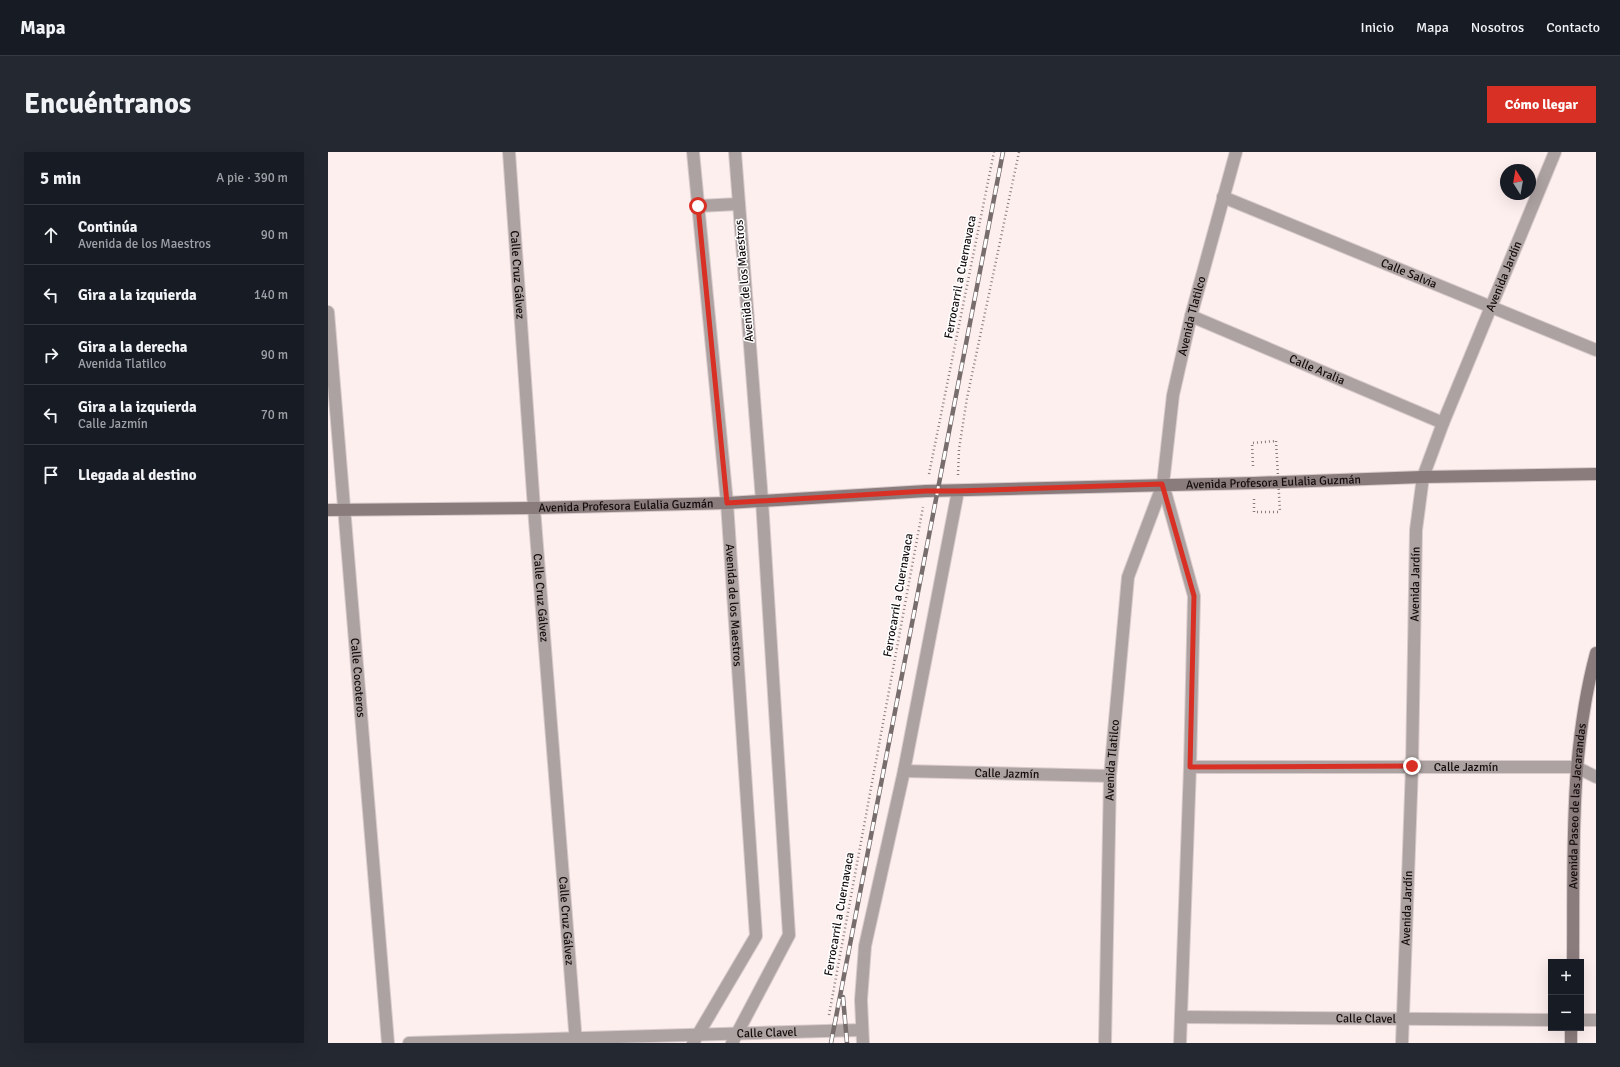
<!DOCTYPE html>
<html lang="es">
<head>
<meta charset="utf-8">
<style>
	body { margin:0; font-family:Signika,sans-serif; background:#242831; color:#f1f3f6 }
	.controls { position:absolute; right:12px; bottom:12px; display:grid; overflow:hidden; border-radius:0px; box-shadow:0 4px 16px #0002 }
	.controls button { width:36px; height:36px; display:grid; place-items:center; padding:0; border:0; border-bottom:1px solid #363941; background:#171b24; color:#f1f3f6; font:20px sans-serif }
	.compass { position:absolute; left:1172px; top:12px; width:36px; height:36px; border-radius:50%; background:#171b24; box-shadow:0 4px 16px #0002; rotate:349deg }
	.stop { position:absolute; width:12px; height:12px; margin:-9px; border:3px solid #d93025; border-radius:50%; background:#fff }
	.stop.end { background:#d93025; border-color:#fff; box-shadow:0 1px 4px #0008 }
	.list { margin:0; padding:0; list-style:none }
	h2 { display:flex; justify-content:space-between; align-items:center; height:52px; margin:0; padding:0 16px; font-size:17px }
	h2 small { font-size:13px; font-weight:400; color:#9ea1a6 }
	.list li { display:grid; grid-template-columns:26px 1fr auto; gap:12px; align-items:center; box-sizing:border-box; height:60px; padding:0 16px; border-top:1px solid #363941 }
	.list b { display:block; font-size:15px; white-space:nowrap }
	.list p { margin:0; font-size:13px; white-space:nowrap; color:#9ea1a6 }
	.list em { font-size:13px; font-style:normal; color:#9ea1a6 }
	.icon { flex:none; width:22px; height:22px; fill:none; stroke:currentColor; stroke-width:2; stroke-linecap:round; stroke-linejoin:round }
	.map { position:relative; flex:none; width:1268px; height:891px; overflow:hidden; border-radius:0px }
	header { display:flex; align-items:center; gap:24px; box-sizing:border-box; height:56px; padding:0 20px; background:#171b24; border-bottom:1px solid #363941 }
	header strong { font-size:19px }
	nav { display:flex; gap:22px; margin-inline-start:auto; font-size:14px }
	.intro { display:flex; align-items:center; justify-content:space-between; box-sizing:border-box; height:96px; padding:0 24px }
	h1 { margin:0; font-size:28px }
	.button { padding:10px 18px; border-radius:0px; background:#d93025; color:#fff; font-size:14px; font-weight:700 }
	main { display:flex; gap:24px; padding:0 24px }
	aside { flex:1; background:#171b24; border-radius:0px; box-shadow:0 4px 16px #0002 }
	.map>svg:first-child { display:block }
</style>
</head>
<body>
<header>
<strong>Mapa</strong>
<nav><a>Inicio</a><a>Mapa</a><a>Nosotros</a><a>Contacto</a></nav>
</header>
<div class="intro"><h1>Encuéntranos</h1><a class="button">Cómo llegar</a></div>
<main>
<aside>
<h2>5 min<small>A pie · 390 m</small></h2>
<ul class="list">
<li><svg class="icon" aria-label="ahead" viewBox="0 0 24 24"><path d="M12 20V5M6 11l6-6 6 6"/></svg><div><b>Continúa</b><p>Avenida de los Maestros</p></div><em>90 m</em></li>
<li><svg class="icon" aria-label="left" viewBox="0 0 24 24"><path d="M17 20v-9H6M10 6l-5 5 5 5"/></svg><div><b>Gira a la izquierda</b></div><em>140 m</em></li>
<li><svg class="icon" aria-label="right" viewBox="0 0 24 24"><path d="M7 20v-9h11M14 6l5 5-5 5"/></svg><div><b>Gira a la derecha</b><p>Avenida Tlatilco</p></div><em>90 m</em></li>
<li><svg class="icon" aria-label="left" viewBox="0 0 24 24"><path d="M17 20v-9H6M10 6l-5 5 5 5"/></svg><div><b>Gira a la izquierda</b><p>Calle Jazmín</p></div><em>70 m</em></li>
<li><svg class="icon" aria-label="arrive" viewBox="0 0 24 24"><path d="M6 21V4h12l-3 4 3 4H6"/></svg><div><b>Llegada al destino</b></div></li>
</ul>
</aside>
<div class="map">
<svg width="1268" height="891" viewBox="0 0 1268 891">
	<rect width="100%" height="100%" fill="#feefef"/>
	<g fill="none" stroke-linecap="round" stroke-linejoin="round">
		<defs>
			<g id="street">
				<path id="s1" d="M181,0L206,356L248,891"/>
				<path id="s2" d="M365,0L399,351L428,784L365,891"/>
				<path id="s3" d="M895,45L1268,198"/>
				<path d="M370,54L410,52"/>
				<path id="s4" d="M0,160L60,891"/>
				<path id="s5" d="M863,164L1115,271"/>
				<path d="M835,332L866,444L862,615L852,891"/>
				<path id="s6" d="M862,615H1248L1268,625"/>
				<path id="s7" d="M576,619L782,624"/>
				<path id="s8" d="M853,865L1223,868"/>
				<path d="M1253,868H1268"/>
				<path id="s9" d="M81,891L533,878"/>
				<path d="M404,891L461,783L434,349L407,0"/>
				<path d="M535,891L533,848L537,794L576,619L630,339"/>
				<path id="s10" d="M777,891L782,624L800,425L835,332L845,243L863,164L908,0"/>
				<path id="s11" d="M1074,891L1084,614L1088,378L1095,325L1115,271L1227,0"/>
			</g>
			<g id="secondary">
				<path id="s12" d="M0,358L206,356L399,351L598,339L926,331L1095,325L1268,322"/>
				<path id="s13" d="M1245,810C1246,706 1241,602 1268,501"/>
				<path d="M1243,891V876"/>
			</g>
		</defs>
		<use href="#street" stroke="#d9cbcb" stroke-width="14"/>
		<use href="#secondary" stroke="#d9cbcb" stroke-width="14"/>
		<g stroke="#877c7c" stroke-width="2.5" stroke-dasharray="1 3" stroke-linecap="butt">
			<path d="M925,314L924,291L948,289"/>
			<path d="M601,322L666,0"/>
			<path d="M630,323L631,297L639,246L691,0"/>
			<path d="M926,347V360H952"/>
			<path d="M501,863L595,355"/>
		</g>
		<use href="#street" stroke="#ada2a2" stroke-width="12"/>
		<use href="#secondary" stroke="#8a7b7c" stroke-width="12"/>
		<defs>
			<g id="rail">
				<path d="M515,845L519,891"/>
				<path d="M503,891L675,0"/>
			</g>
		</defs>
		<use href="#rail" stroke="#786d6d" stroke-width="4.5"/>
		<use href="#rail" stroke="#fff" stroke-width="3" stroke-dasharray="9" stroke-linecap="butt"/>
		<path stroke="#877c7c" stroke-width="2.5" stroke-dasharray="1 3" stroke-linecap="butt" d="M948,289L952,360"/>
	</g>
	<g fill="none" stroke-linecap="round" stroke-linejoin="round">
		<path stroke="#d93025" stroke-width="5" d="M370,54L399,351L598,339H630L834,332L866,444L862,615L1084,614"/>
	</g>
	<g text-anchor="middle" stroke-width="3" stroke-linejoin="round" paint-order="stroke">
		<g font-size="12" fill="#150d0d" stroke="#fff">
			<text dy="4" stroke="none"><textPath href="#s3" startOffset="201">Calle Salvia</textPath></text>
			<text dy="4" stroke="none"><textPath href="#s1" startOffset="123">Calle Cruz Gálvez</textPath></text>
			<text transform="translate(632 125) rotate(-79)" y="4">Ferrocarril a Cuernavaca</text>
			<text dy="4" stroke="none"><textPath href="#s11" startOffset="783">Avenida Jardín</textPath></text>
			<text transform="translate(416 129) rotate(-95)" y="4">Avenida de los Maestros</text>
			<text dy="4" stroke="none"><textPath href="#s10" startOffset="737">Avenida Tlatilco</textPath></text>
			<text dy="4" stroke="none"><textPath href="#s5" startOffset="137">Calle Aralia</textPath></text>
			<text dy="4" stroke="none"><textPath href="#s12" startOffset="946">Avenida Profesora Eulalia Guzmán</textPath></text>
			<text dy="4" stroke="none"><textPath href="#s12" startOffset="298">Avenida Profesora Eulalia Guzmán</textPath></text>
			<text dy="4" stroke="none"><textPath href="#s11" startOffset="459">Avenida Jardín</textPath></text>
			<text transform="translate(570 443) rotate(-80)" y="4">Ferrocarril a Cuernavaca</text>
			<text dy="4" stroke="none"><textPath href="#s1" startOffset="447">Calle Cruz Gálvez</textPath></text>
			<text dy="4" stroke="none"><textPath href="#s2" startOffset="455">Avenida de los Maestros</textPath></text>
			<text dy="4" stroke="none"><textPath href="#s4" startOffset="367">Calle Cocoteros</textPath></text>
			<text dy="4" stroke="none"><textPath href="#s10" startOffset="283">Avenida Tlatilco</textPath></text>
			<text dy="4" stroke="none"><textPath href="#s6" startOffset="276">Calle Jazmín</textPath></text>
			<text dy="4" stroke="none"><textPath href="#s7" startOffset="103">Calle Jazmín</textPath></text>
			<text dy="4" stroke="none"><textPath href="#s13" startOffset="156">Avenida Paseo de las Jacarandas</textPath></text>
			<text dy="4" stroke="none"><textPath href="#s11" startOffset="135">Avenida Jardín</textPath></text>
			<text transform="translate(511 762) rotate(-80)" y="4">Ferrocarril a Cuernavaca</text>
			<text dy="4" stroke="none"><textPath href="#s1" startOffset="771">Calle Cruz Gálvez</textPath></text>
			<text dy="4" stroke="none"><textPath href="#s8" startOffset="185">Calle Clavel</textPath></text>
			<text dy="4" stroke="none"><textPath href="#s9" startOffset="358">Calle Clavel</textPath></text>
		</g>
	</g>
</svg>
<div class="controls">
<button>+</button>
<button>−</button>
</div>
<svg class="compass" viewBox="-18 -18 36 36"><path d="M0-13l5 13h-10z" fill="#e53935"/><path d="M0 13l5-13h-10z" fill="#9ea1a6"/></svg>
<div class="stop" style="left:370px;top:54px"></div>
<div class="stop end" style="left:1084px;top:614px"></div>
</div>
</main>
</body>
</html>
